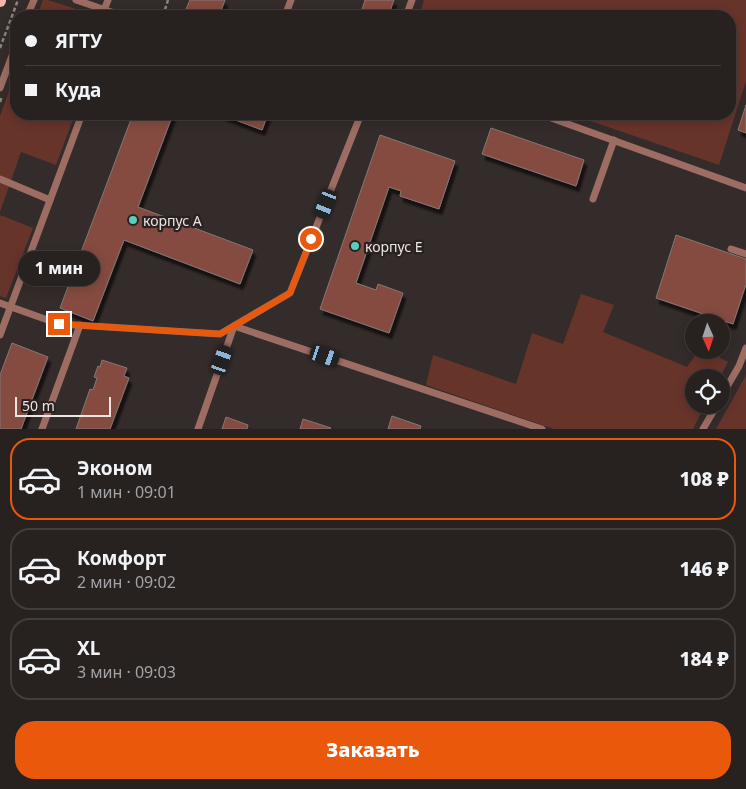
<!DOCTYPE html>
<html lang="ru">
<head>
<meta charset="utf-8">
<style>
  :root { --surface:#272120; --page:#332e2d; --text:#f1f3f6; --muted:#a4a3a5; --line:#433e3e; --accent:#ea580c }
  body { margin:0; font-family:"Noto Sans",sans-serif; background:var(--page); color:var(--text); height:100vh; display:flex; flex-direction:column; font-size:19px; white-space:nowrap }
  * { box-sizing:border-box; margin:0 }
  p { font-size:16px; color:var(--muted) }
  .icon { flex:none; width:28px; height:28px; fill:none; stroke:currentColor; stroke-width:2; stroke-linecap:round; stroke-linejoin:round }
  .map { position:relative; height:429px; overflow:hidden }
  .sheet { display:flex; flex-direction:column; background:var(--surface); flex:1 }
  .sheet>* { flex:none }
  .banner { position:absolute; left:10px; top:10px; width:726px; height:110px; border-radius:20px; box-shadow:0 2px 12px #0003,0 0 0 1px var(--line); display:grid; align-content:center; height:110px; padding:0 15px; background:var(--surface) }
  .needle { width:32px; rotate:177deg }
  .buttons { position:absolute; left:685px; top:314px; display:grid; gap:10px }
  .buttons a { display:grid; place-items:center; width:45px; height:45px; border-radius:50%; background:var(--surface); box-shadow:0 2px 12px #0003,0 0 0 1px var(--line); font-size:25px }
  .scale { position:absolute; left:15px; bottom:12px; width:96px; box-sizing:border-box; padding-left:5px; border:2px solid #ebe5e4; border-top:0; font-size:14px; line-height:18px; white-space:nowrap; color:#ebe5e4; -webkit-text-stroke:4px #2a2220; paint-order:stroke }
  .end { position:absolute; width:22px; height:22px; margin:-11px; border:6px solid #ea580c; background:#fff; box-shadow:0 0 0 2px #fff }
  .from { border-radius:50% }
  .bubble { position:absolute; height:35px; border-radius:18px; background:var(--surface); box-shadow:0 2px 12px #0003,0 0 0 1px var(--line); font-size:16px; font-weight:800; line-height:35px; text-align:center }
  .car { position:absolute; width:15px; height:30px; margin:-15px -8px; border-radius:6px; box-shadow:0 0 4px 1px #0007; background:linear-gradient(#222 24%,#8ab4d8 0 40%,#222 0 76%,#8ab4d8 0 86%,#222 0) }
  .banner b { display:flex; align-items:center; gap:18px; height:48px; font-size:19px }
  .banner b+b { border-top:1px solid var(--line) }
  .banner i { width:12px; height:12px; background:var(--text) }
  ul { padding:9px 0 0; list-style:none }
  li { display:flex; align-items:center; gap:15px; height:82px; margin:0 10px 8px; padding:0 5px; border:2px solid var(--line); border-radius:20px }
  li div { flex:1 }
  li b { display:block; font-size:19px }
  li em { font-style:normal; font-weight:800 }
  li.selected { border-color:var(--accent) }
  li>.icon { width:45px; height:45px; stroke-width:1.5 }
  .button { display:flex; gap:10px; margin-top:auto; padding:10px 15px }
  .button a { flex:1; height:58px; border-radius:20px; background:var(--accent); color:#fff; font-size:20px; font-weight:800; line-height:58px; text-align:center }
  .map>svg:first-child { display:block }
  .green { fill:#67342a }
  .building { fill:#854b3f; stroke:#837876; filter:url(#shadow) }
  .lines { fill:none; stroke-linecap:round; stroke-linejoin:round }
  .path { stroke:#8c8584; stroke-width:2.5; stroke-dasharray:4 2.5; stroke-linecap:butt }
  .service { stroke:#9d6d63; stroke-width:7 }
  .primary { stroke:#f3b8aa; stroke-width:12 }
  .route { stroke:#ea580c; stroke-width:6 }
  .poi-dot { fill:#5acebe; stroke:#2a2220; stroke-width:2 }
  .labels { text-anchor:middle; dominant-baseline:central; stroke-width:4.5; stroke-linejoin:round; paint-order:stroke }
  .poi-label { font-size:14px; fill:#ebe5e4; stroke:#2a2220; text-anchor:start }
</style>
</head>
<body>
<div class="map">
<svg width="746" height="429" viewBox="0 0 746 429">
  <defs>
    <filter id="shadow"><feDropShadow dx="3" dy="5.5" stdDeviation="1" flood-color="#0009"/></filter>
  </defs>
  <rect width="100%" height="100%" fill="#342c2a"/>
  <g class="green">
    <path d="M43,0h5l50,16h-61z"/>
    <path d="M424,0h322v81l-27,84 -149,-51h160v-98h-311z"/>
    <path d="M16,72v42h59l-19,51 -35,-13 -21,60v-96z"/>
    <path d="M0,215l33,13 -27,70 -6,-2z"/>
    <path d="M581,294l33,11 -11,27 84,35 12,-17h7l22,12 -8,15 -26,1v27h11l-12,24h-139l-128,-44 7,-30 83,29 16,-51 31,11z"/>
    <path d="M746,375v54h-30z"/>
  </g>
  <g class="building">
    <path d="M190,0h35l-6,16h-36z"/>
    <path d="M365,0h29l-6,16h-28z"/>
    <path d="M746,105v28l-8,-3z"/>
    <path d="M133,114h40l-35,93 115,43 -13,34 -116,-44 -31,81 -33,-13z"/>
    <path d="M220,114h48l-6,16z"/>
    <path d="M491,128l93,32 -8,26 -94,-32z"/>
    <path d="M380,135l75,26 -16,48 -39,-13 1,-5 -12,-4 -33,96 20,7 2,-6 25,9 -14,40 -69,-24z"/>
    <path d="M676,235l70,24v25l-13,40 -77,-26z"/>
    <path d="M12,343l36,14 -27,72h-21v-54z"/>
    <path d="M102,360l25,8 -3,8 5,2 -19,51h-34l14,-40 3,1 4,-12 -3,-1 4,-11 2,1z"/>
    <path d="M392,416l29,10 -1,3h-32z"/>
    <path d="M226,417l22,8 -1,4h-25z"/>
    <path d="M303,419l28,9 -1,1h-30z"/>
  </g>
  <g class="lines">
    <g class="path">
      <path d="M163,16l5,-16"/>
      <path d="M0,48l18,-48"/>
      <path d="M0,102l2,-6"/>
    </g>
    <g class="service">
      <path d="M76,0l47,16"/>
      <path d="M104,10l4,-10"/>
      <path d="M27,16l7,-16"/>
      <path d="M285,16l6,-16"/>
      <path d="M406,16l6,-16"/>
      <path d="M0,88l16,-43"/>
      <path d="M540,114l206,74"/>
      <path d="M0,179l50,21"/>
      <path d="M593,199l21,-59"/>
      <path d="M731,249l15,5"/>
      <path d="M0,303l59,21 161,10 70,-41 71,-179"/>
      <path d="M0,335l82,-221"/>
      <path d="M721,397l18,-31 7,-18"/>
      <path d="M42,429l38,-104"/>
      <path d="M198,429l36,-103 308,103"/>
      <path d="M703,429l14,-24"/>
    </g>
    <path class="primary" d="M0,1v-1"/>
  </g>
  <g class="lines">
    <path class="route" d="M59,324l161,10 70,-41 21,-54"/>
  </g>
  <g class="poi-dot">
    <circle cx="133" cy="220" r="5"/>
    <circle cx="355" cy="246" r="5"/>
  </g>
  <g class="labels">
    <g class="poi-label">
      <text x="143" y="220">корпус А</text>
      <text x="365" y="246">корпус Е</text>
    </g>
  </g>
</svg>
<div class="buttons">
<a><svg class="needle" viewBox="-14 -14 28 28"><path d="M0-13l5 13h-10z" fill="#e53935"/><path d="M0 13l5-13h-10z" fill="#a4a3a5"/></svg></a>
<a><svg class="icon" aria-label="locate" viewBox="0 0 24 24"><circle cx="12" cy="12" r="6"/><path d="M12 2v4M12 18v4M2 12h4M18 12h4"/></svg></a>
</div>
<div class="scale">50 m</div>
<i class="end from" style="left:311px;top:239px"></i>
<i class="end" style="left:59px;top:324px"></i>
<div class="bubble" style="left:18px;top:251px;width:82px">1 мин</div>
<i class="car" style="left:326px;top:204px;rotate:202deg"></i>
<i class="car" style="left:325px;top:356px;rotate:109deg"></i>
<i class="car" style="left:222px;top:360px;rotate:19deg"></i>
<div class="banner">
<b><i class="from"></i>ЯГТУ</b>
<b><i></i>Куда</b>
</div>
</div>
<section class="sheet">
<ul>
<li class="selected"><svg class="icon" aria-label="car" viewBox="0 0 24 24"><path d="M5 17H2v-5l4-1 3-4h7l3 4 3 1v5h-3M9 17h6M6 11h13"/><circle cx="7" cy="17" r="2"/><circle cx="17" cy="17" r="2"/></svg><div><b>Эконом</b><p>1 мин · 09:01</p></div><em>108 ₽</em></li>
<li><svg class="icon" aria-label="car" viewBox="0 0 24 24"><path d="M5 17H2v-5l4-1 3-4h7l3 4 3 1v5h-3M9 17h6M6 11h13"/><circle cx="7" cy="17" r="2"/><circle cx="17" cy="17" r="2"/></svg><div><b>Комфорт</b><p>2 мин · 09:02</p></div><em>146 ₽</em></li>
<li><svg class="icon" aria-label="car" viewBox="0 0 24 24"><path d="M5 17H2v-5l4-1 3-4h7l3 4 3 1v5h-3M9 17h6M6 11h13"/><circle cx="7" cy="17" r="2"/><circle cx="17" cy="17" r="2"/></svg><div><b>XL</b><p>3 мин · 09:03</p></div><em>184 ₽</em></li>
</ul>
<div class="button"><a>Заказать</a></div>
</section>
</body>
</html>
